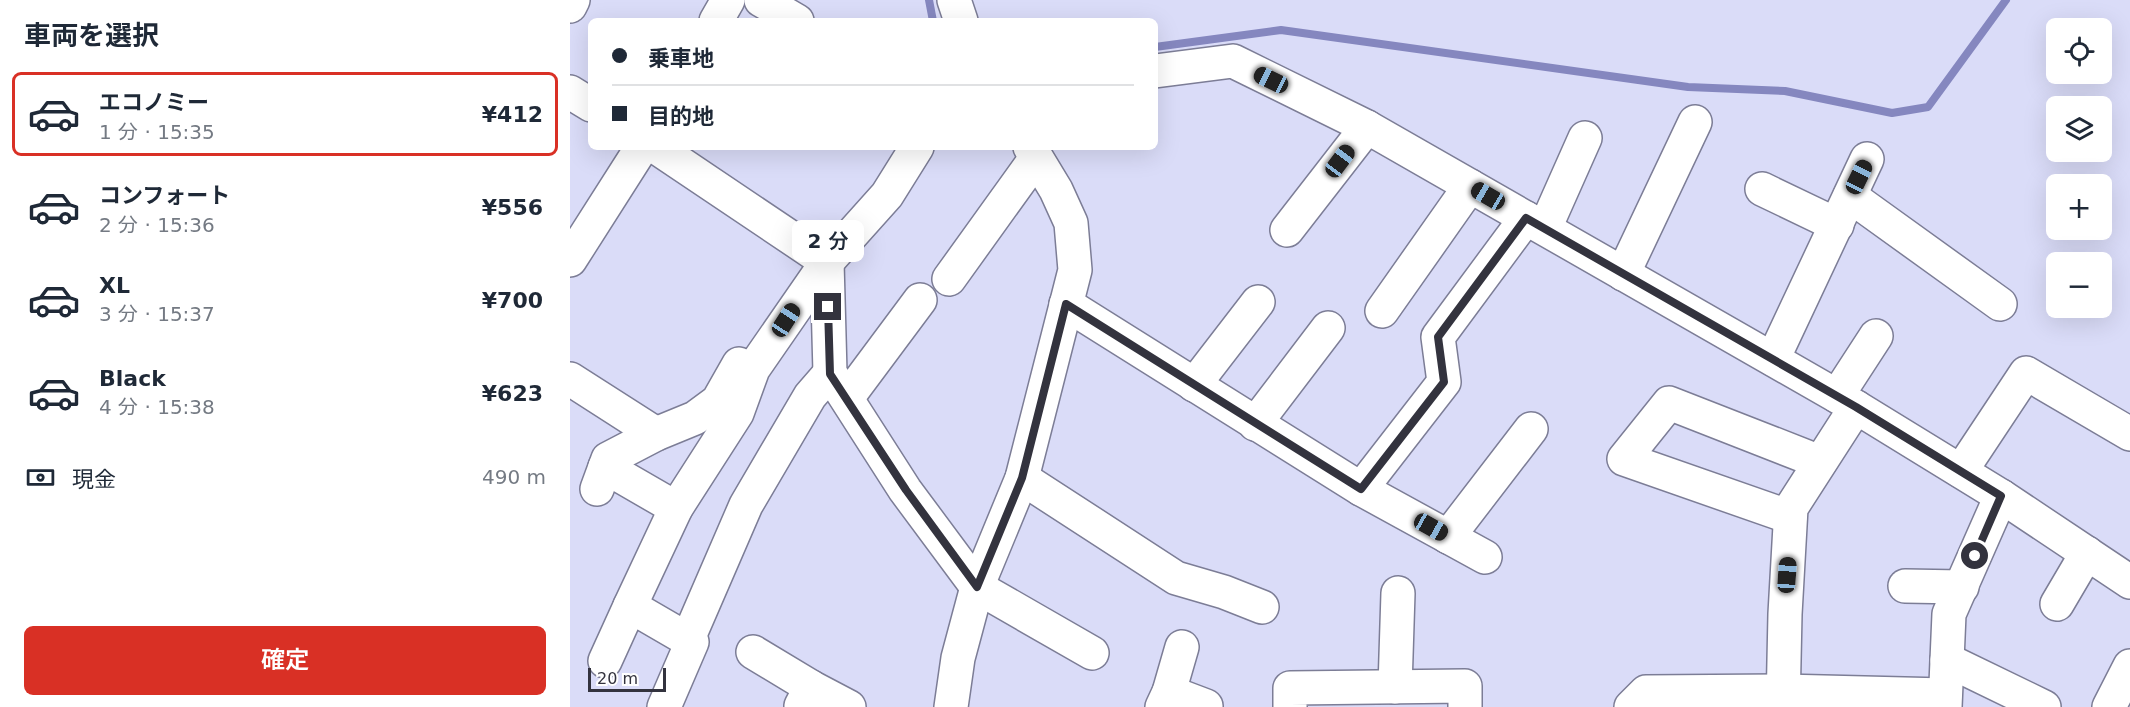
<!DOCTYPE html>
<html lang="ja">
<head>
<meta charset="utf-8">
<style>
  :root { --surface:#fff; --page:#f6f6f7; --text:#1f2937; --muted:#747a83; --line:#e0e1e3; --accent:#d93025 }
  body { margin:0; font-family:"DejaVu Sans","Noto Sans JP",sans-serif; background:var(--page); color:var(--text); height:100vh; display:flex; flex-direction:column; font-size:22px; white-space:nowrap }
  * { box-sizing:border-box; margin:0 }
  p { font-size:20px; color:var(--muted) }
  .icon { flex:none; width:33px; height:33px; fill:none; stroke:currentColor; stroke-width:2; stroke-linecap:round; stroke-linejoin:round }
  .map { position:relative; flex:1; overflow:hidden }
  .panel { display:flex; flex-direction:column; background:var(--surface); width:570px }
  .panel>* { flex:none }
  .guide { position:absolute; left:18px; top:18px; width:570px; height:132px; border-radius:9px; box-shadow:0 6px 24px #0002; display:grid; align-content:center; height:132px; padding:0 24px; background:var(--surface) }
  .fabs { position:absolute; left:1476px; top:18px; display:grid; gap:12px }
  .fabs a { display:grid; place-items:center; width:66px; height:66px; border-radius:9px; background:var(--surface); box-shadow:0 6px 24px #0002; font-size:30px }
  .scale { position:absolute; left:18px; bottom:15px; width:78px; box-sizing:border-box; padding-left:6px; border:3px solid #33333e; border-top:0; font-size:16px; line-height:21px; white-space:nowrap; color:#33333e; -webkit-text-stroke:4px #fff; paint-order:stroke }
  .end { position:absolute; width:27px; height:27px; margin:-14px; border:8px solid #33333e; background:#fff; box-shadow:0 0 0 3px #fff }
  .from { border-radius:50% }
  .bubble { position:absolute; height:42px; border-radius:9px; background:var(--surface); box-shadow:0 6px 24px #0002; font-size:20px; font-weight:600; line-height:42px; text-align:center }
  .car { position:absolute; width:18px; height:36px; margin:-18px -9px; border-radius:8px; box-shadow:0 0 4px 2px #0007; background:linear-gradient(#222 24%,#8ab4d8 0 40%,#222 0 76%,#8ab4d8 0 86%,#222 0) }
  .guide b { display:flex; align-items:center; gap:21px; height:57px; font-size:22px }
  .guide b+b { border-top:2px solid var(--line) }
  .guide i { width:15px; height:15px; background:var(--text) }
  ul { padding:0; list-style:none }
  li { display:flex; align-items:center; gap:18px; height:84px; margin:0 12px 9px; padding:0 12px; border:3px solid transparent; border-radius:9px }
  li div { flex:1 }
  li b { display:block; font-size:22px }
  li em { font-style:normal; font-weight:600 }
  li.on { border-color:var(--accent) }
  li>.icon { width:54px; height:54px; stroke-width:1.5 }
  h2 { padding:0 24px; font-size:27px; line-height:72px }
  .pay { display:flex; align-items:center; gap:15px; height:66px; padding:0 24px; font-size:22px }
  .pay p { margin-inline-start:auto }
  .cta { display:flex; gap:12px; margin-top:auto; padding:12px 24px }
  .cta a { flex:1; height:69px; border-radius:9px; background:var(--accent); color:#fff; font-size:24px; font-weight:600; line-height:69px; text-align:center }
  main { display:flex; flex:1; min-height:0 }
  .map>svg:first-child { display:block }
  .lines { fill:none; stroke-linecap:round; stroke-linejoin:round }
  .stream { stroke:#8587bf; stroke-width:8 }
  .minor-casing { stroke:#7c7d96; stroke-width:36 }
  .minor { stroke:#fff; stroke-width:33 }
  .route { stroke:#33333e; stroke-width:8 }
</style>
</head>
<body>
<main>
<section class="panel">
<h2>車両を選択</h2>
<ul>
<li class="on"><svg class="icon" aria-label="car" viewBox="0 0 24 24"><path d="M5 17H2v-5l4-1 3-4h7l3 4 3 1v5h-3M9 17h6M6 11h13"/><circle cx="7" cy="17" r="2"/><circle cx="17" cy="17" r="2"/></svg><div><b>エコノミー</b><p>1 分 · 15:35</p></div><em>¥412</em></li>
<li><svg class="icon" aria-label="car" viewBox="0 0 24 24"><path d="M5 17H2v-5l4-1 3-4h7l3 4 3 1v5h-3M9 17h6M6 11h13"/><circle cx="7" cy="17" r="2"/><circle cx="17" cy="17" r="2"/></svg><div><b>コンフォート</b><p>2 分 · 15:36</p></div><em>¥556</em></li>
<li><svg class="icon" aria-label="car" viewBox="0 0 24 24"><path d="M5 17H2v-5l4-1 3-4h7l3 4 3 1v5h-3M9 17h6M6 11h13"/><circle cx="7" cy="17" r="2"/><circle cx="17" cy="17" r="2"/></svg><div><b>XL</b><p>3 分 · 15:37</p></div><em>¥700</em></li>
<li><svg class="icon" aria-label="car" viewBox="0 0 24 24"><path d="M5 17H2v-5l4-1 3-4h7l3 4 3 1v5h-3M9 17h6M6 11h13"/><circle cx="7" cy="17" r="2"/><circle cx="17" cy="17" r="2"/></svg><div><b>Black</b><p>4 分 · 15:38</p></div><em>¥623</em></li>
</ul>
<div class="pay"><svg class="icon" aria-label="cash" viewBox="0 0 24 24"><path d="M3 7h18v10H3z"/><circle cx="12" cy="12" r="2"/></svg>現金<p>490 m</p></div>
<div class="cta"><a>確定</a></div>
</section>
<div class="map">
<svg width="1560" height="707" viewBox="0 0 1560 707">
  <rect width="100%" height="100%" fill="#dadcf8"/>
  <g class="lines">
    <g class="stream">
      <path d="M359,0l4,21"/>
      <path d="M585,47l126,-17 407,57 97,4 107,22 36,-6 78,-107"/>
    </g>
    <defs>
      <g id="minor">
        <path d="M191,0l36,21"/>
        <path d="M384,0l7,21"/>
        <path d="M0,6l3,-6"/>
        <path d="M146,21l12,-21"/>
        <path d="M585,71l78,-10 134,66 489,280 145,89 129,86"/>
        <path d="M0,92l21,13"/>
        <path d="M86,147l171,115 3,111 75,117 72,97 115,66"/>
        <path d="M1192,189l75,36"/>
        <path d="M1280,196l150,108"/>
        <path d="M975,228l40,-90"/>
        <path d="M717,230l80,-103"/>
        <path d="M0,260l72,-113"/>
        <path d="M1053,274l72,-152"/>
        <path d="M379,279l87,-121"/>
        <path d="M496,304l295,185 124,68"/>
        <path d="M812,311l88,-125"/>
        <path d="M1203,359l94,-200"/>
        <path d="M0,379l86,55"/>
        <path d="M624,385l64,-83"/>
        <path d="M1267,396l39,-60"/>
        <path d="M277,398l73,-98"/>
        <path d="M685,424l73,-96"/>
        <path d="M35,467l71,41"/>
        <path d="M1391,471l65,-98 104,61"/>
        <path d="M452,478l154,100 48,14 38,15"/>
        <path d="M27,489l11,-30 48,-25 39,-16 23,-17 21,-37"/>
        <path d="M791,489l83,-107 -6,-45 88,-119"/>
        <path d="M1220,517l-166,-58 45,-56 151,59"/>
        <path d="M878,537l83,-108"/>
        <path d="M1335,586l57,1"/>
        <path d="M1487,604l30,-51"/>
        <path d="M60,606l46,-98 61,-95 16,-44 74,-107 60,-67 30,-48"/>
        <path d="M118,639l58,-134 64,-109 20,-23"/>
        <path d="M183,652l58,35"/>
        <path d="M1377,660l97,47"/>
        <path d="M35,661l25,-55 62,36 -28,65"/>
        <path d="M825,687l3,-94"/>
        <path d="M599,692l37,14"/>
        <path d="M231,706l10,-19 38,20"/>
        <path d="M381,707l7,-49 19,-71 45,-109 53,-208 -4,-47 -15,-33 -26,-43"/>
        <path d="M592,707l7,-15 13,-45"/>
        <path d="M720,707v-19l175,-2v21"/>
        <path d="M1061,707l15,-15 137,-1 162,4"/>
        <path d="M1213,707l2,-93 6,-106 65,-101"/>
        <path d="M1375,707l4,-93 52,-118"/>
        <path d="M1539,707l21,-41"/>
      </g>
    </defs>
    <use href="#minor" class="minor-casing"/>
    <use href="#minor" class="minor"/>
  </g>
  <g class="lines">
    <path class="route" d="M258,307l2,67 76,116 71,97 45,-109 44,-174 295,185 83,-107 -6,-45 88,-119 330,189 145,89 -26,60"/>
  </g>
</svg>
<div class="fabs">
<a><svg class="icon" aria-label="locate" viewBox="0 0 24 24"><circle cx="12" cy="12" r="6"/><path d="M12 2v4M12 18v4M2 12h4M18 12h4"/></svg></a>
<a><svg class="icon" aria-label="layers" viewBox="0 0 24 24"><path d="M12 4l9 5-9 5-9-5zM3 14l9 5 9-5"/></svg></a>
<a>+</a>
<a>−</a>
</div>
<div class="scale">20 m</div>
<i class="end from" style="left:1405px;top:556px"></i>
<i class="end" style="left:258px;top:307px"></i>
<div class="bubble" style="left:222px;top:220px;width:72px">2 分</div>
<i class="car" style="left:701px;top:80px;rotate:296deg"></i>
<i class="car" style="left:770px;top:161px;rotate:37deg"></i>
<i class="car" style="left:1289px;top:177px;rotate:26deg"></i>
<i class="car" style="left:918px;top:196px;rotate:300deg"></i>
<i class="car" style="left:216px;top:320px;rotate:33deg"></i>
<i class="car" style="left:861px;top:527px;rotate:119deg"></i>
<i class="car" style="left:1217px;top:575px;rotate:4deg"></i>
<div class="guide">
<b><i class="from"></i>乗車地</b>
<b><i></i>目的地</b>
</div>
</div>
</main>
</body>
</html>
